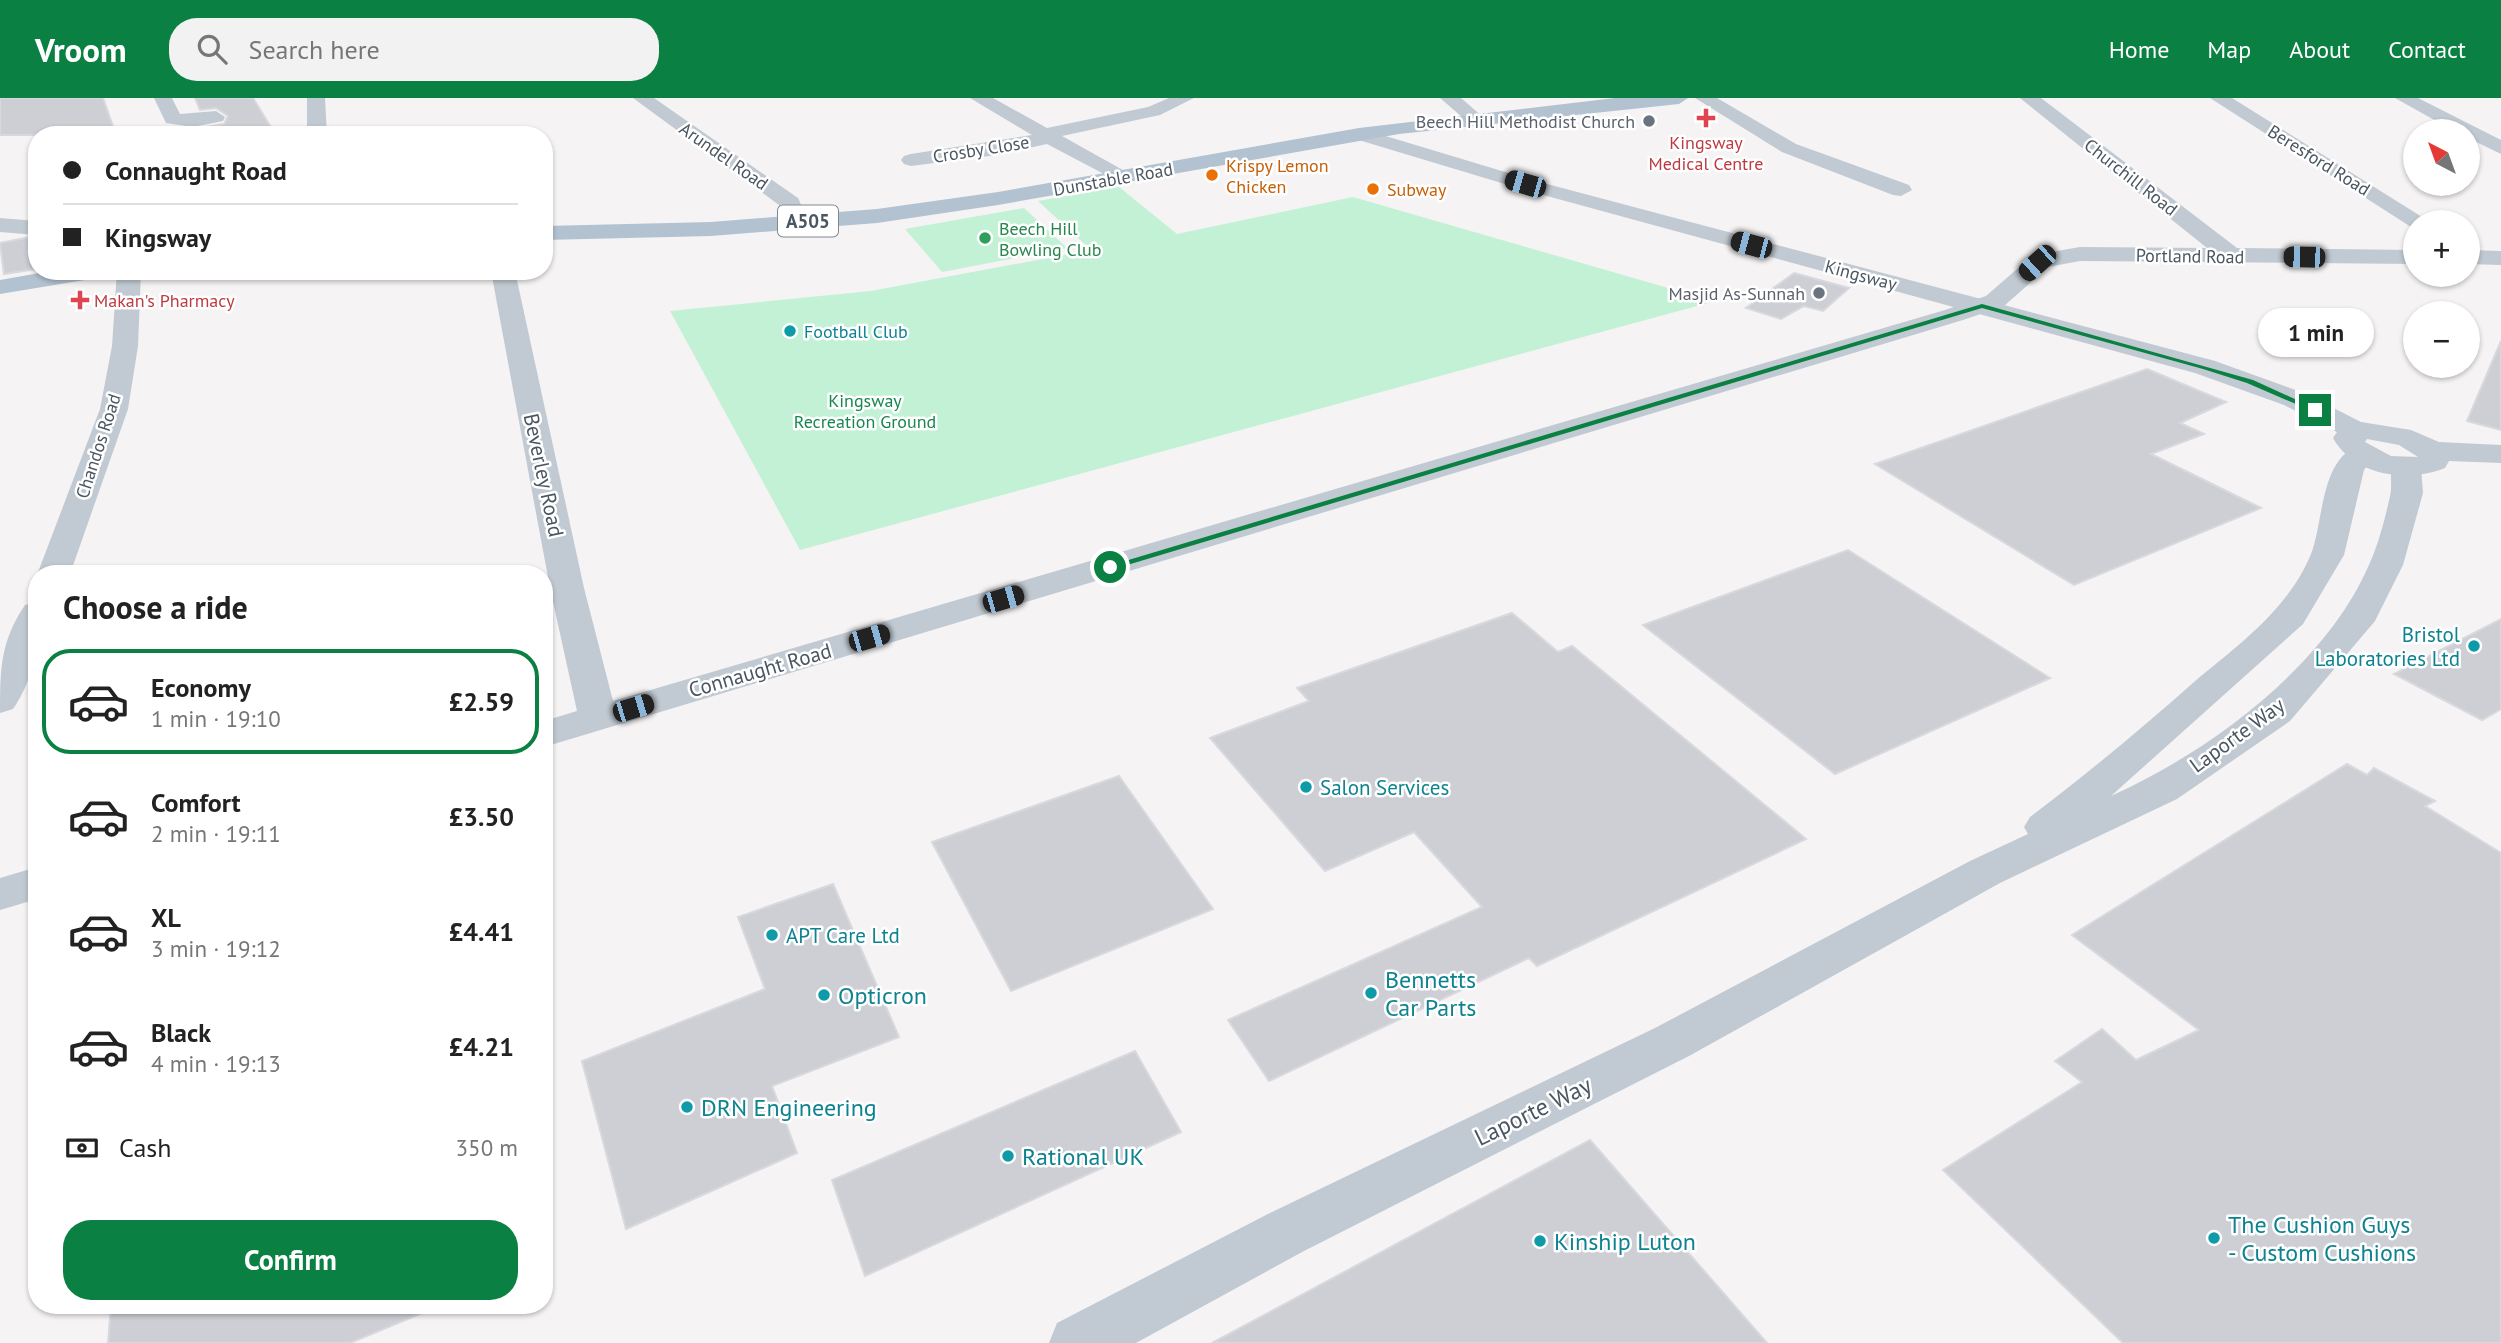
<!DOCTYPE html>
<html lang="en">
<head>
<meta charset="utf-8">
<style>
  :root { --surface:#fff; --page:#f2f2f2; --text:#222; --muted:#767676; --line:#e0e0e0; --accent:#0b8043 }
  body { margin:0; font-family:"PT Sans",sans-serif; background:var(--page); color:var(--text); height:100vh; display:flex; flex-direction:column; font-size:26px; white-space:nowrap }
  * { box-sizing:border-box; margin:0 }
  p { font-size:23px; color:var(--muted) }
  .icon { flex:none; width:38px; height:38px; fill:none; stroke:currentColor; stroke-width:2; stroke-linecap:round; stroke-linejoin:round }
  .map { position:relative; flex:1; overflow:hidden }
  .drawer { position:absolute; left:28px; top:467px; width:525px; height:749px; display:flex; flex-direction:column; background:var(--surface); border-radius:28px; box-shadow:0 2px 5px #0004 }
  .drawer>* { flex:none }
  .guide { position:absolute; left:28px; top:28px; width:525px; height:154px; border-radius:28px; box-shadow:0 2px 5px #0004; display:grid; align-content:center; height:154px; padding:0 35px; background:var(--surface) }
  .needle { width:46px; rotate:319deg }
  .controls { position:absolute; left:2403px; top:21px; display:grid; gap:14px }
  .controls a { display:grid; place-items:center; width:77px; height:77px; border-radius:50%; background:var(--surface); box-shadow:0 2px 5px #0004; font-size:35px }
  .end { position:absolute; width:32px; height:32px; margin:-16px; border:9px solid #0b8043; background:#fff; box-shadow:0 0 0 4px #fff }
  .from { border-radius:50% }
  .bubble { position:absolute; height:49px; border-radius:24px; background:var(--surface); box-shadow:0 2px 5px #0004; font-size:23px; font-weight:600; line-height:49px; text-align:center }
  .car { position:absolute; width:21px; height:42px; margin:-21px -10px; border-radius:9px; box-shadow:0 0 5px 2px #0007; background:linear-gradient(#222 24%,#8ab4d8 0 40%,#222 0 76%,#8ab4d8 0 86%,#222 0) }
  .guide b { display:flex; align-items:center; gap:24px; height:66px; font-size:26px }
  .guide b+b { border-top:2px solid var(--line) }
  .guide i { width:18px; height:18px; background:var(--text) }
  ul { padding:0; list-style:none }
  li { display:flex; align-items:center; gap:21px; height:105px; margin:0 14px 10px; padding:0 21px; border:4px solid transparent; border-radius:28px }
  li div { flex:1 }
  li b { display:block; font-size:26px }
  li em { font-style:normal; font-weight:600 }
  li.on { border-color:var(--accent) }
  li>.icon { width:63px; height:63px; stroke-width:1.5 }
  h2 { padding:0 35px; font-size:32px; line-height:84px }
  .pay { display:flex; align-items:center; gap:18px; height:77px; padding:0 35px; font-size:26px }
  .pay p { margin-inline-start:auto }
  .primary-button { display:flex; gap:14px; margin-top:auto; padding:14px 35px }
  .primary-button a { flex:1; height:80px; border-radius:28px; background:var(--accent); color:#fff; font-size:28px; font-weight:600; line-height:80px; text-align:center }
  header { display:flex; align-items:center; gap:42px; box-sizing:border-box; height:98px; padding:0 35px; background:var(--accent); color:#fff }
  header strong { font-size:33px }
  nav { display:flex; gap:38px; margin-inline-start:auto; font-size:24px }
  .search { width:490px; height:63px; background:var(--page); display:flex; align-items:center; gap:18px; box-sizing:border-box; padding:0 24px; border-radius:28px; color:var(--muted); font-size:26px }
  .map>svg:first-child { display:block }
  .green { fill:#c3f1d5 }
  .building { fill:#cdcfd5; stroke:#d7d9de; stroke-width:2 }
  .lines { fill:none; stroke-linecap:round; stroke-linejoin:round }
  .minor { fill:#c1cad2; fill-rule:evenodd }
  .tertiary { fill:#c1cad2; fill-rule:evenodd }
  .primary { fill:#b3c2d1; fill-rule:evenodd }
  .route { fill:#0b8043 }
  .health-dot { fill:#e0444e; stroke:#fff; stroke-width:2.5 }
  .worship-dot { fill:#6b7280; stroke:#fff; stroke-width:2.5 }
  .food-dot { fill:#e8710a; stroke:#fff; stroke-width:2.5 }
  .leisure-dot { fill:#2e9e5b; stroke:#fff; stroke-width:2.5 }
  .culture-dot { fill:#0f9aa8; stroke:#fff; stroke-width:2.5 }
  .labels { text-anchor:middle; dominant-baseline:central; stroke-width:5; stroke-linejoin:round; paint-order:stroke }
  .far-worship-label { font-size:18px; fill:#5b616d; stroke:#fff; text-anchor:end }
  .far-health-label { font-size:18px; fill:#be3a42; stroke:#fff }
  .far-street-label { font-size:18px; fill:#4a5661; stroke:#fff }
  .far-food-label { font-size:18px; fill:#c56008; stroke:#fff; text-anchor:start }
  .far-leisure-label { font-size:18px; fill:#27864d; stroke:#fff; text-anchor:start }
  .far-culture-label { font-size:18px; fill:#0d838f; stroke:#fff; text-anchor:start }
  .far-park-label { font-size:18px; fill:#17864f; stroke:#fff }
  .shield { fill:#fff; stroke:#808990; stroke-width:2 }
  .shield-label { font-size:19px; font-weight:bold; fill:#4a5661 }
  .street-label { font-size:21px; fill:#4a5661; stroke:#fff }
  .culture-label { font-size:21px; fill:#0d838f; stroke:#fff; text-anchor:start }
  .near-culture-label { font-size:24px; fill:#0d838f; stroke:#fff; text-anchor:start }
  .near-street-label { font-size:24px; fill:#4a5661; stroke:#fff }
</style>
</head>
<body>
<header>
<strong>Vroom</strong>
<div class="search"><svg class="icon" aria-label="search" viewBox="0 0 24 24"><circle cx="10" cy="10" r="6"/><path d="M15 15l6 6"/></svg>Search here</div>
<nav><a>Home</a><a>Map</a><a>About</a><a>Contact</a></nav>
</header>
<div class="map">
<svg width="2501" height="1245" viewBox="0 0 2501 1245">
  <rect width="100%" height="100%" fill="#f5f3f3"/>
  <g class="green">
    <path d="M1119,89l58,47 176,-37 322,93 33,13 -908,247 -130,-239 201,-20 220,-41 -53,-49z"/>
    <path d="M1024,110l43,40 -125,24 -37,-43z"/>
  </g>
  <g class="building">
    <path d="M0,0h103l13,37h-116z"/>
    <path d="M195,0h58l19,31 -63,6 -3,-8 18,-3 4,-8 -12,-8 -16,2z"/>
    <path d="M30,139l7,1v31l-33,5 -4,-31z"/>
    <path d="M1794,175l55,15 -26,23 -19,-5 -23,13 -35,-11z"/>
    <path d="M2501,243v89l-34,-9z"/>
    <path d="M2147,271l79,33 -46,21 24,11 -53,20 110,54 -187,77 -199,-121z"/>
    <path d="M1848,452l202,128 -215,96 -192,-149z"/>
    <path d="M1512,515l46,39 14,-6 234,193 -269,127 -8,-8 -260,123 -41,-61 254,-113 -68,-75 -89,39 -115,-133 99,-37 -12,-13z"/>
    <path d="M2501,521v90l-19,11 -88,-46z"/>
    <path d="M2347,666l20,11 7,-7 61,33 -10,5 76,47v490h-378l-180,-173 139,-88 -27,-21 47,-32 34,31 63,-30 -127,-95z"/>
    <path d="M1119,678l94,133 -202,82 -79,-149z"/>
    <path d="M833,786l66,153 -127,49 25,67 -171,76 -44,-168 183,-72 -27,-72z"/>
    <path d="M1135,953l46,81 -316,144 -33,-96z"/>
    <path d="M1590,1042l177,203h-555z"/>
    <path d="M111,1208h328l-89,37h-242z"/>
  </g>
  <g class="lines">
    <g class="minor">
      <path d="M154,0h18l8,16 36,-3 9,6 -2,4 -30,6 -27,-4z"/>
      <path d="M307,0h18l2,37h-20z"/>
      <path d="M633,0h21l144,100c5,8 5,21 0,29h-16l-3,-5v-17z"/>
      <path d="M970,0h23l54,30 101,-21 21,-9h25l-34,17 -98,21 68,38 3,4 -3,4 -7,2 -76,-40 -50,11 -86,11 -7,-2 -3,-4 3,-4 7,-2 121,-19z"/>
      <path d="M1440,0h21l23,20 -2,4h-14z"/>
      <path d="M1695,0h22l79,46 113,41 3,5 -11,6 -8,-1 -111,-43z"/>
      <path d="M2020,0h21l196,150 178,2v14l-335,-3 -32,6 -44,39 -41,14 -1419,427v-26l33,-10 -27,-123 -59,-317h24l69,317 29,113 1332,-391 41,-14 46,-40 8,-2 40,-7 127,1z"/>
      <path d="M2210,0h22l198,124h-15v6l-4,-1z"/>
      <path d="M2395,0h23l83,42v14l-33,-16v-7h-14z"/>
      <path d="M0,120l37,3v14l-37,-3z"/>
      <path d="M2468,152l33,1v14l-33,-1z"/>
      <path d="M117,173h24l-3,75 -10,63 -58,165 -33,1 63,-166 12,-63z"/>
      <path d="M2362,347l11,3 4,6 -13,16 -20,85 -41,69 -192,172c98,-44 213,-129 257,-229 10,-21 17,-48 22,-71 3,-12 -2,-24 5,-35l11,-3 11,3 4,6 2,26 -20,72 -28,56 -85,100 -113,78 -177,84 -311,173 -385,195 -168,92h-87l8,-20 209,-108 389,-187 315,-167 58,-27 -4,-7 6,-10c57,-43 111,-88 164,-135 44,-37 94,-72 117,-128 13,-33 9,-99 51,-109z"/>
      <path d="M37,504c0,40 0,72 -24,107l-13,4c0,-43 0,-71 25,-108z"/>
      <path d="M37,769v32l-37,11v-32z"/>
    </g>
    <path class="tertiary" d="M1359,30l173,52 683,181 89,32 57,29 50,8 28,12 62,3v18l-52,-2 -4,7c-38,15 -91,8 -112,-30l4,-6 -53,-27 -89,-32 -677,-185 -166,-50 -3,-4zM2367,341l32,6 19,12 -27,-1 -26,-14z"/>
    <g class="primary">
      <path d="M1615,0h73l-9,6 -280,30 -401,71 -121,18 -166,13 -167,4v-14l167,-4 166,-13 121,-17 361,-64z"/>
      <path d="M51,173h58l-4,5 -8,2 -97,16v-14z"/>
    </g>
  </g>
  <path class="route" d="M1982,206l271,76 66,30 -7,1 -65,-28 -44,-14 -221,-61 -868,261 -9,-2z"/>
  <g class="health-dot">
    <path d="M1702.5 9.5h7v7h7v7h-7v7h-7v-7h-7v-7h7z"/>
    <path d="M76.5 191.5h7v7h7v7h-7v7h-7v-7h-7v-7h7z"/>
  </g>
  <g class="worship-dot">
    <circle cx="1649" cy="23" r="7"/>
    <circle cx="1819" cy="195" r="7"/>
  </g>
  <g class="food-dot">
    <circle cx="1212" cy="77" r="7"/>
    <circle cx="1373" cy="91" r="7"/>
  </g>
  <circle class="leisure-dot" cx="985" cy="140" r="7"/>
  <g class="culture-dot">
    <circle cx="790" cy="233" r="7"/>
    <circle cx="2474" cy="548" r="7"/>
    <circle cx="1306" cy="689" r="7"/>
    <circle cx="772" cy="837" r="7"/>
    <circle cx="1371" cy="895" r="7"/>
    <circle cx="824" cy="897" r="7"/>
    <circle cx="687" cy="1009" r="7"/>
    <circle cx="1008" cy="1058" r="7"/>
    <circle cx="2214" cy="1140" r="7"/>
    <circle cx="1540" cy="1143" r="7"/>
  </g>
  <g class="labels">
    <g class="far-worship-label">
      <text x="1635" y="23">Beech Hill Methodist Church</text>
      <text x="1805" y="195">Masjid As-Sunnah</text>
    </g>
    <g class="far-health-label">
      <text x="1706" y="44">Kingsway<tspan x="1706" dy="21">Medical Centre</tspan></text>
      <text x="94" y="202" text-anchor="start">Makan's Pharmacy</text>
    </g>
    <g class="far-street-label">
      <text transform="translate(981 51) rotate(-9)">Crosby Close</text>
      <text transform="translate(724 58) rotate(35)">Arundel Road</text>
      <text transform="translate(2319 62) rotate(32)">Beresford Road</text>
      <text transform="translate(2131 79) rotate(38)">Churchill Road</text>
      <text transform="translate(1113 81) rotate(-10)">Dunstable Road</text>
      <text transform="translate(2190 158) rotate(1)">Portland Road</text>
      <text transform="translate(1861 177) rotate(15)">Kingsway</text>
      <text transform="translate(98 348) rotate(-72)">Chandos Road</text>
    </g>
    <g class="far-food-label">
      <text x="1226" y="67">Krispy Lemon<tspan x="1226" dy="21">Chicken</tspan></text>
      <text x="1387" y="91">Subway</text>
    </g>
    <g class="far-leisure-label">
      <text x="999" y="130">Beech Hill<tspan x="999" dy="21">Bowling Club</tspan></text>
    </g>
    <g class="far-culture-label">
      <text x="804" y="233">Football Club</text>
    </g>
    <g class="far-park-label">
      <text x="865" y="302">Kingsway<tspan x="865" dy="21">Recreation Ground</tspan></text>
    </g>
    <rect class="shield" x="778" y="107.5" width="60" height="31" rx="5"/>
    <g class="shield-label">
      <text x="808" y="123">A505</text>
    </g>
    <g class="street-label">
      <text transform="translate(544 377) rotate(78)">Beverley Road</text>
      <text transform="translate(760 572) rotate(-16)">Connaught Road</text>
      <text transform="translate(2237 637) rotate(-36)">Laporte Way</text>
    </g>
    <g class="culture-label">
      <text x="2460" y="536" text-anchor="end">Bristol<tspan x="2460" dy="24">Laboratories Ltd</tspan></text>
      <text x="1320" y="689">Salon Services</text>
      <text x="786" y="837">APT Care Ltd</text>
    </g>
    <g class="near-culture-label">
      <text x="1385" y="881">Bennetts<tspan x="1385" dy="28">Car Parts</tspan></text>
      <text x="838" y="897">Opticron</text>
      <text x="701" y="1009">DRN Engineering</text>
      <text x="1022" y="1058">Rational UK</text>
      <text x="2228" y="1126">The Cushion Guys<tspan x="2228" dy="28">- Custom Cushions</tspan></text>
      <text x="1554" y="1143">Kinship Luton</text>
    </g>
    <g class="near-street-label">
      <text transform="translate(1533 1013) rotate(-26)">Laporte Way</text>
    </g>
  </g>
</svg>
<div class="controls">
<a><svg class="needle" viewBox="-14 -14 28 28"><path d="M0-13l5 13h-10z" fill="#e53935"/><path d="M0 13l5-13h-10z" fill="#767676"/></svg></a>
<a>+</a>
<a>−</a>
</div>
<i class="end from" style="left:1110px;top:469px"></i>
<i class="end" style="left:2315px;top:312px"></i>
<div class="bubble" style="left:2258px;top:210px;width:116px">1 min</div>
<i class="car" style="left:1525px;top:86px;rotate:286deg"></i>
<i class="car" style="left:1751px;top:147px;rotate:285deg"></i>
<i class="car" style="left:2304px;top:159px;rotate:271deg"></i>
<i class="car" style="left:2037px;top:165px;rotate:228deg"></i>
<i class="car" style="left:1003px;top:501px;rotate:74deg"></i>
<i class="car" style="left:869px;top:540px;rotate:74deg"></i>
<i class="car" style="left:633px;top:610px;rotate:73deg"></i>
<div class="guide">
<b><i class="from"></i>Connaught Road</b>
<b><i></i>Kingsway</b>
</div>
<section class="drawer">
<h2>Choose a ride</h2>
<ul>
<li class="on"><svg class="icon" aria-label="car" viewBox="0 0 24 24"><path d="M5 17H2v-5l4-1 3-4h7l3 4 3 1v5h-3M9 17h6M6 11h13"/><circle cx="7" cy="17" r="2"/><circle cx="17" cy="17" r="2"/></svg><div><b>Economy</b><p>1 min · 19:10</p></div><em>£2.59</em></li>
<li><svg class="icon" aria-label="car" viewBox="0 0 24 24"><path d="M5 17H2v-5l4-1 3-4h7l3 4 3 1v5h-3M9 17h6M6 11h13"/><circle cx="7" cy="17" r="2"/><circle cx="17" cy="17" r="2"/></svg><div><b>Comfort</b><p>2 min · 19:11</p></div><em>£3.50</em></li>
<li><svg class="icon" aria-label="car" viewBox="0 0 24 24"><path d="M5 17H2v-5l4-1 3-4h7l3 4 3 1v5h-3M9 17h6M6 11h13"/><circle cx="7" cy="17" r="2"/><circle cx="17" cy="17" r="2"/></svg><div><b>XL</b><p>3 min · 19:12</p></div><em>£4.41</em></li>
<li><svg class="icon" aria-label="car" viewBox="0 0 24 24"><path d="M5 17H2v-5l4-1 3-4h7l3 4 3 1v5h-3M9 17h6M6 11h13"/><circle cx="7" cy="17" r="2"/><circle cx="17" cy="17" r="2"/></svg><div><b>Black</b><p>4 min · 19:13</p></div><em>£4.21</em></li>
</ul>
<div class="pay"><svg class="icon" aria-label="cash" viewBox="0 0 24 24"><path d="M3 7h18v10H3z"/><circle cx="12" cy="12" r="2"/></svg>Cash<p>350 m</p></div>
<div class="primary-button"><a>Confirm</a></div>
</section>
</div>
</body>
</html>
